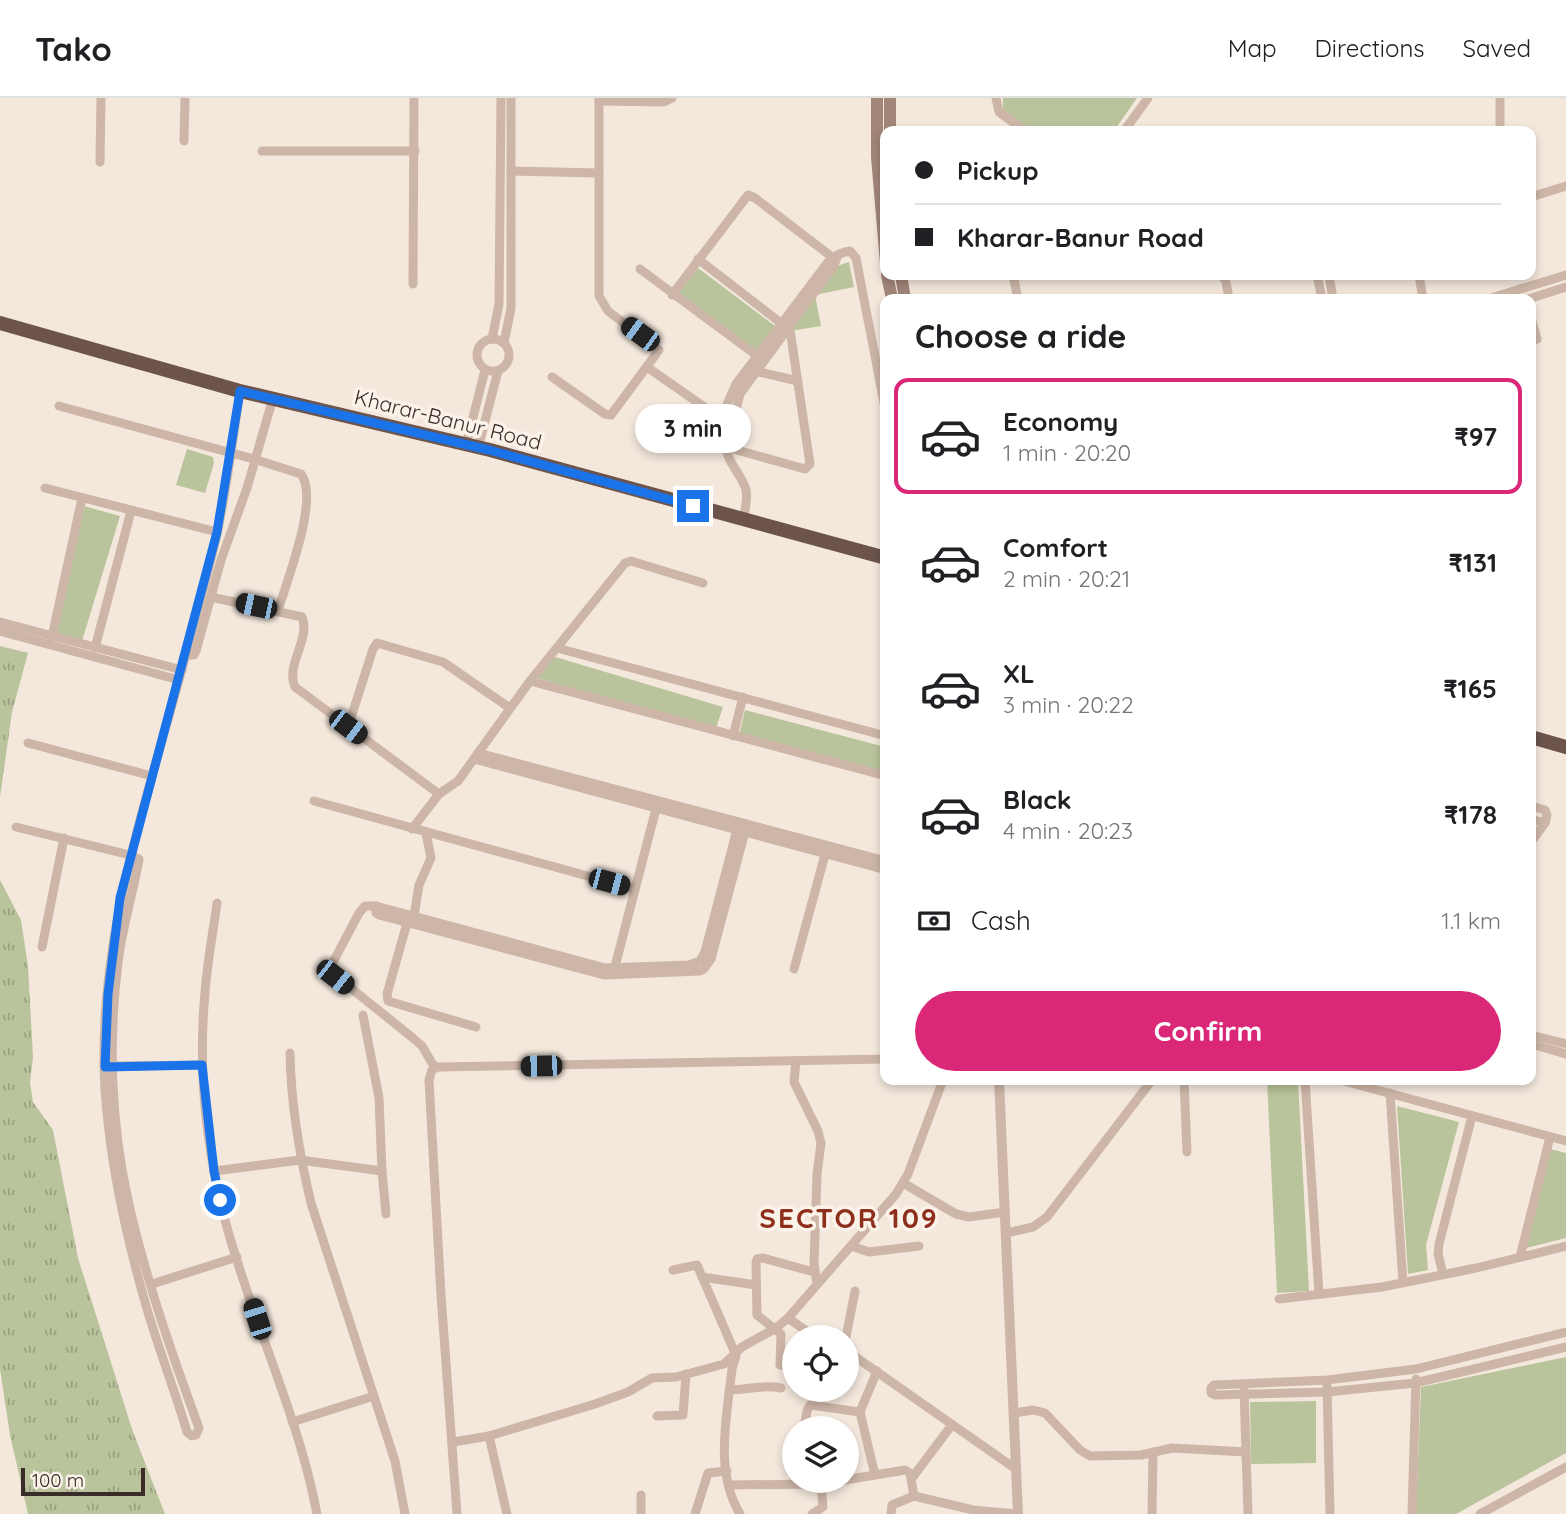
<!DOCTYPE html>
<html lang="en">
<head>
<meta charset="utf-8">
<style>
  :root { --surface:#fff; --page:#f6f6f6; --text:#202124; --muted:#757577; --line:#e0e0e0; --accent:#db2777 }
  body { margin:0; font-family:Quicksand,sans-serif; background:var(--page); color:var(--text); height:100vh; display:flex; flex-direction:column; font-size:26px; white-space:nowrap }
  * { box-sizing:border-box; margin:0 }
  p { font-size:23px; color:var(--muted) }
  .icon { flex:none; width:38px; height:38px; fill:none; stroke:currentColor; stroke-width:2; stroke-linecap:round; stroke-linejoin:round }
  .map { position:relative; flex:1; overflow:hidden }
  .side { position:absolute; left:880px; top:196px; width:656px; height:791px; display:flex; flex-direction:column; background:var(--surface); border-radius:14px; box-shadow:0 4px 10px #0003 }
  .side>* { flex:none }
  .top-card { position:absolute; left:880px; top:28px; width:656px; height:154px; border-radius:14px; box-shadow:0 4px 10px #0003; display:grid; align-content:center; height:154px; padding:0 35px; background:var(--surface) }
  .tools { position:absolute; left:782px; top:1227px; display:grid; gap:14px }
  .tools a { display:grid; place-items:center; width:77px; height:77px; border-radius:50%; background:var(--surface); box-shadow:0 4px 10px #0003; font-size:35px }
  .scale { position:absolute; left:21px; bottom:18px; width:124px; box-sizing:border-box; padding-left:7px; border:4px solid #3a2d29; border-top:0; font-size:19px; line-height:24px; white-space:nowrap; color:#3a2d29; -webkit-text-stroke:5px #fbf2ea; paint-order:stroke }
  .end { position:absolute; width:32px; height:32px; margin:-16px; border:9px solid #1a73e8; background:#fff; box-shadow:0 0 0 4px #fff }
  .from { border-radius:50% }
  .bubble { position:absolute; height:49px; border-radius:24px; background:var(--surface); box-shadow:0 4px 10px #0003; font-size:23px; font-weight:800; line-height:49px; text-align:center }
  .car { position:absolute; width:21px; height:42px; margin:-21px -10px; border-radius:9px; box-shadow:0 0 5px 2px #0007; background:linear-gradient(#222 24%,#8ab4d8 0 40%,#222 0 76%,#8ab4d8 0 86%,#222 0) }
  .top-card b { display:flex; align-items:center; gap:24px; height:66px; font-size:26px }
  .top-card b+b { border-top:2px solid var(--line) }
  .top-card i { width:18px; height:18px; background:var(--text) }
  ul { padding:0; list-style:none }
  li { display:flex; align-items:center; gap:21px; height:116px; margin:0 14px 10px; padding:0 21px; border:4px solid transparent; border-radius:14px }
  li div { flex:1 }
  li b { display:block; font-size:26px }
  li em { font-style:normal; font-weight:800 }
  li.on { border-color:var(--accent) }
  li>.icon { width:63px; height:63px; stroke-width:1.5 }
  h2 { padding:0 35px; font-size:32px; line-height:84px }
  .pay { display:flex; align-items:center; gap:18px; height:77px; padding:0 35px; font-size:26px }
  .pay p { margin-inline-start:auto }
  .cta { display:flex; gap:14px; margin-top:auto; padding:14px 35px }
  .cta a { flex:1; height:80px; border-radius:42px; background:var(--accent); color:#fff; font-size:28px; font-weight:800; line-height:80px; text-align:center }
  header { display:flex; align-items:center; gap:42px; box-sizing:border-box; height:98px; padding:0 35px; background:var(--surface); border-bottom:2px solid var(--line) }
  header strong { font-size:33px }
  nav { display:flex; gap:38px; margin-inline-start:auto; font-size:24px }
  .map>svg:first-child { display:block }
  .grass { fill:url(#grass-tufts) }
  .green { fill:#bac49c }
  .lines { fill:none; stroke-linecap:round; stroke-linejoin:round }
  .minor { stroke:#cdb6a8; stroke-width:9 }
  .tertiary { stroke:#cdb6a8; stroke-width:10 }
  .secondary { stroke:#a18579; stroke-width:12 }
  .trunk { stroke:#6c544c; stroke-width:14 }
  .route { stroke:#1a73e8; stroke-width:9 }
  .labels { text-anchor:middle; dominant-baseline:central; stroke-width:7; stroke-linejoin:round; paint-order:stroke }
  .street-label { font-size:21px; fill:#3a2d29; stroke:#fbf2ea }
  .district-label { font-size:28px; font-weight:bold; letter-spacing:2px; fill:#8e2f1c; stroke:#fbf2ea }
</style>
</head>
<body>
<header>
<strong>Tako</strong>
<nav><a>Map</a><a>Directions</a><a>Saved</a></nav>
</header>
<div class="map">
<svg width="1566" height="1416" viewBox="0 0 1566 1416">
  <defs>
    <pattern id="grass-tufts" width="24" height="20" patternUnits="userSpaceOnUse" patternTransform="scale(1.75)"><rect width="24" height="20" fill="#bac49c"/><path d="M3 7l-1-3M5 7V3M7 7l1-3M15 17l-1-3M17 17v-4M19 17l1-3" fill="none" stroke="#98a07f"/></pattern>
  </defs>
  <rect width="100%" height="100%" fill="#f4e8dd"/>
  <g class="grass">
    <path d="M0,548l28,7 -16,59 -12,85z"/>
    <path d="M0,782l21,40 7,46 5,91 -3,26 3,19 20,28 25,128 55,174 32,82h-137l-18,-79 -10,-66z"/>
  </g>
  <g class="green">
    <path d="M1003,0h134l-21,30 -94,1 -19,-12z"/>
    <path d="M849,164l5,25 -39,8 6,31 -31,5 41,-59 6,-6z"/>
    <path d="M698,170l77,58 -19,25 -77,-58z"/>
    <path d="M187,351l26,8 1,6 -9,30 -29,-8z"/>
    <path d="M80,407l40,11 -38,125 -27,-7z"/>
    <path d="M552,558l171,51 -8,24 -181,-54z"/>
    <path d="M745,612l140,37v27l-146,-39z"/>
    <path d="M1267,982h31l11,211 -32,2z"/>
    <path d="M1397,1008l62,16 -33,123 2,25 -20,4z"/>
    <path d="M1550,1051l16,4v85l-40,10z"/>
    <path d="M1566,1259v96l-110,61h-40l5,-127z"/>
    <path d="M1316,1303v62l-65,1 -1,-62z"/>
  </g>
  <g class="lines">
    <g class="minor">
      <path d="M996,0l3,14 26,19"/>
      <path d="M1500,0v33"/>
      <path d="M599,3l65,1 8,-4"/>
      <path d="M1124,33l24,-33"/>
      <path d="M184,43l1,-43"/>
      <path d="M262,53h153"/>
      <path d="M100,64l1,-64"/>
      <path d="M511,73l88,2v-75"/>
      <path d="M1531,99l35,-11"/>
      <path d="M838,157l-5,12 -93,127 -14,53 -9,-4 10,-39 9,-20 92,-122c6,-6 15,-10 22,-11l6,7 30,155"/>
      <path d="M698,161l92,71 20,134 -5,5 -79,-22c1,16 16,27 20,43 2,10 -1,20 -3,29"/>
      <path d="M640,171l120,89"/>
      <path d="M1222,177l4,7 3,17"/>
      <path d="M1317,177l5,24"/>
      <path d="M1329,177l4,24"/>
      <path d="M1419,177l4,24"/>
      <path d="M413,186l1,-186"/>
      <path d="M672,197l76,-100 7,3 81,62"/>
      <path d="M1018,201l-4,-19 4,-5"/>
      <path d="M1488,201l78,-24"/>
      <path d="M1528,201l38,-12"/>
      <path d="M1531,220l6,21 -6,2"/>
      <circle cx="493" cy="257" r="16"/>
      <path d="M492,241l7,-35 2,-206"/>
      <path d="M504,245l7,-35v-210"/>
      <path d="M647,269l76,53"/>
      <path d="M755,273l43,10"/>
      <path d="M552,279l53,37 6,1 48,-65 -51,-39 -9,-15v-123"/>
      <path d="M59,308l198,54 44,14c19,25 -15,108 -23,137"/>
      <path d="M466,347l19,-75"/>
      <path d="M478,350l20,-77"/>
      <path d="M45,390l172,44"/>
      <path d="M211,499l91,20c9,22 -17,48 -7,70l144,107"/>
      <path d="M0,524l182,48"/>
      <path d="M0,533l179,49"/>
      <path d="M52,539l30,-139"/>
      <path d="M95,550l36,-137"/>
      <path d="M557,550l329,88"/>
      <path d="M186,557h8l2,-4 25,-91 26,-72 26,-90"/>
      <path d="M530,583l356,95"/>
      <path d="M348,629l25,-78 4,-6 66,19 67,46"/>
      <path d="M733,638l10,-39"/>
      <path d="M28,645l124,33"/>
      <path d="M478,655l408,108"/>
      <path d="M474,661l412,111"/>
      <path d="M314,703l321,88"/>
      <path d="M1531,708l14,4 2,5 -2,8 -14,19"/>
      <path d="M1531,721l14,4"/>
      <path d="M16,729l114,28 9,4c-6,35 -17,69 -21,104 -10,78 -7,161 10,237 17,77 44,154 71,228l-3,7 -4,1 -5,-4c-12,-41 -28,-82 -40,-123 -21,-72 -37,-145 -42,-220 -9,-145 40,-283 77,-420 12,-45 25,-90 35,-135 10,-47 16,-96 23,-143"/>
      <path d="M412,731l27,-35 19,-13 72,-100 95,-118 6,-2 72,22"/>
      <path d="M217,805c-4,30 -10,60 -12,90 -7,75 1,154 20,227 26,99 73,193 92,294"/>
      <path d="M376,808v7l3,2 225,60 96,-4 4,-2 7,-10 36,-135"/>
      <path d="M414,818l5,-31 12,-27 -5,-25"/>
      <path d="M407,825l-20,71 1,7 88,26"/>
      <path d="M42,849l22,-109"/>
      <path d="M794,871l32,-118"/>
      <path d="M613,876l44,-169"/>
      <path d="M363,917l16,83 3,73 4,43"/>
      <path d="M1531,937l35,9"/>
      <path d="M1531,946l35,10"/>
      <path d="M290,955c1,52 9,100 21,150l84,258 10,53"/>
      <path d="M796,963l-2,21 24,49 3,12 -4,31 -3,90 3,20"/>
      <path d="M109,968l93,-1"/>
      <path d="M435,970l-13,-22 -9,-8 -81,-65 -1,-7 28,-53 6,-7h11l229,62 84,-3 11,-4 5,-9 34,-130"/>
      <path d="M1184,982l3,72"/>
      <path d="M1305,982l14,214"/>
      <path d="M1340,982l226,61"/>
      <path d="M1390,995l13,189"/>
      <path d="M214,1073l86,-11 82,11"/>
      <path d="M903,1085l53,31 13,3 36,-5"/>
      <path d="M1006,1135l27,-6 14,-10 105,-137"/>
      <path d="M851,1148l18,6 50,-6"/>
      <path d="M1520,1159l30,-120"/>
      <path d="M673,1172l24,-5 38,88"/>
      <path d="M1443,1176l-5,-20 1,-10 33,-128"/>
      <path d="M702,1179l54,8"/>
      <path d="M152,1186l85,-27"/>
      <path d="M1279,1201l103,-12 94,-19 90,-22"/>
      <path d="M788,1220l27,19"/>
      <path d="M1566,1234l-150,37 -89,11 -113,5 -3,3v5l4,2 112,-3 88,-9 151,-36"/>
      <path d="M846,1239l9,-46"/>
      <path d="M847,1253l169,118"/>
      <path d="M736,1258l-4,13c-5,47 -18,102 8,145"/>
      <path d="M794,1271l-14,-4 1,-31 -24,-19 -1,-52 1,-4 6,-1 51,14"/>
      <path d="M1327,1288l3,128"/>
      <path d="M730,1292c17,0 34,-6 51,-2"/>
      <path d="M1244,1292l4,124"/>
      <path d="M1014,1315l19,-3 12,3 35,37 10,6 51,-1 31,-7 74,4"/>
      <path d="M657,1318l26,-1 3,-41"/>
      <path d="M292,1324l82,-26"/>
      <path d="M804,1330l3,-17 3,-6 50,7"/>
      <path d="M489,1338l18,78"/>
      <path d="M453,1344l36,-6 106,-32 33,-12 24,-14 24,-1 48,-13 18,-17 34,-19 12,-10 108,-124 12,-20 35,-94"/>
      <path d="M875,1377l-15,-63 17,-41"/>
      <path d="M912,1380l39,-52"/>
      <path d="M729,1387l92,-1 84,-14 5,3 4,23"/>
      <path d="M457,1416l-16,-219 -12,-215 3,-10 6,-3 448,-8"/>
      <path d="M641,1416v-19"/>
      <path d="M695,1416l13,-41 19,-2"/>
      <path d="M812,1416l11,-7 -2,-23"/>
      <path d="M891,1416l1,-9 22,-9 59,14 45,4"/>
      <path d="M1152,1416l1,-62"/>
      <path d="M1412,1416l4,-135"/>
      <path d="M1480,1416l86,-47"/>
    </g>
    <path class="tertiary" d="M999,982l19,434"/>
    <g class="secondary">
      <path d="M877,0v59l9,106"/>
      <path d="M890,0v33"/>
      <path d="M887,177l5,24"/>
      <path d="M901,177l4,24"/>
    </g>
    <g class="trunk">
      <path d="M0,225l240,68 250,59 396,108"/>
      <path d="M1531,639l35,10"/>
    </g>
  </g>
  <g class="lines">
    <path class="route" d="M220,1102l-6,-29 -12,-106 -97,2 3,-73 12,-96 97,-366 23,-141 249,59 204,56"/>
  </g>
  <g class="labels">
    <g class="street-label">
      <text transform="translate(448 321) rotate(14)">Kharar-Banur Road</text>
    </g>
    <g class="district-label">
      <text x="849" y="1119">SECTOR 109</text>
    </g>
  </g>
</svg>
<div class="tools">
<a><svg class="icon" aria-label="locate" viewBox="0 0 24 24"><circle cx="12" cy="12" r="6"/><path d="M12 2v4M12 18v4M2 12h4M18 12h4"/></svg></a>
<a><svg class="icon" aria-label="layers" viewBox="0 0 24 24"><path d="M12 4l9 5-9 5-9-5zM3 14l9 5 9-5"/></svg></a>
</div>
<div class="scale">100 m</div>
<i class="end from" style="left:220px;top:1102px"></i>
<i class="end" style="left:693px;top:408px"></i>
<div class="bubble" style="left:635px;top:306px;width:116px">3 min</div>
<i class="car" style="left:640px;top:236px;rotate:306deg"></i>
<i class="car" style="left:256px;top:508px;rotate:282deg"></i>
<i class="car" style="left:348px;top:629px;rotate:127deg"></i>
<i class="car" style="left:609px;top:784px;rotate:105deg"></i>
<i class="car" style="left:335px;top:879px;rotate:128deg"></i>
<i class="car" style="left:541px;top:968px;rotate:269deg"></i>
<i class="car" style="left:257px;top:1221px;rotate:342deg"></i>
<div class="top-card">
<b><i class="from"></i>Pickup</b>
<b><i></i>Kharar-Banur Road</b>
</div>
<section class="side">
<h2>Choose a ride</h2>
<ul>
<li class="on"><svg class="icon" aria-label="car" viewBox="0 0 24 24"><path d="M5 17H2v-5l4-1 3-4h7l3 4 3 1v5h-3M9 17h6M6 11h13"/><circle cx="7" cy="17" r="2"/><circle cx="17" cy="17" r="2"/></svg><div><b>Economy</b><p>1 min · 20:20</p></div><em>₹97</em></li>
<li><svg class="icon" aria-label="car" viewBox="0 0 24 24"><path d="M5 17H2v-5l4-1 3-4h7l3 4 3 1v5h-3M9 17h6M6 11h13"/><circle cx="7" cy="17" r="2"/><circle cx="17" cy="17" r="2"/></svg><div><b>Comfort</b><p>2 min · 20:21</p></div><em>₹131</em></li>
<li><svg class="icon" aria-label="car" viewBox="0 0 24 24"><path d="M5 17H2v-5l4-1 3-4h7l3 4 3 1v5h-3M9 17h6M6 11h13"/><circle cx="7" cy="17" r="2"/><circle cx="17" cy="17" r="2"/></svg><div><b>XL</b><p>3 min · 20:22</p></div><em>₹165</em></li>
<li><svg class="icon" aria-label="car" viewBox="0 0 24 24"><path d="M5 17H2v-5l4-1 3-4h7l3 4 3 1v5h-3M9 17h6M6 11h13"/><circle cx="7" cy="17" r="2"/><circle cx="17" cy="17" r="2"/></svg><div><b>Black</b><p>4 min · 20:23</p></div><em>₹178</em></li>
</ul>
<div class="pay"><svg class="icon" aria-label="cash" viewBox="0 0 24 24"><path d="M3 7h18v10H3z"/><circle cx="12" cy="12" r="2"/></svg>Cash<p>1.1 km</p></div>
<div class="cta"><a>Confirm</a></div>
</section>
</div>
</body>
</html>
